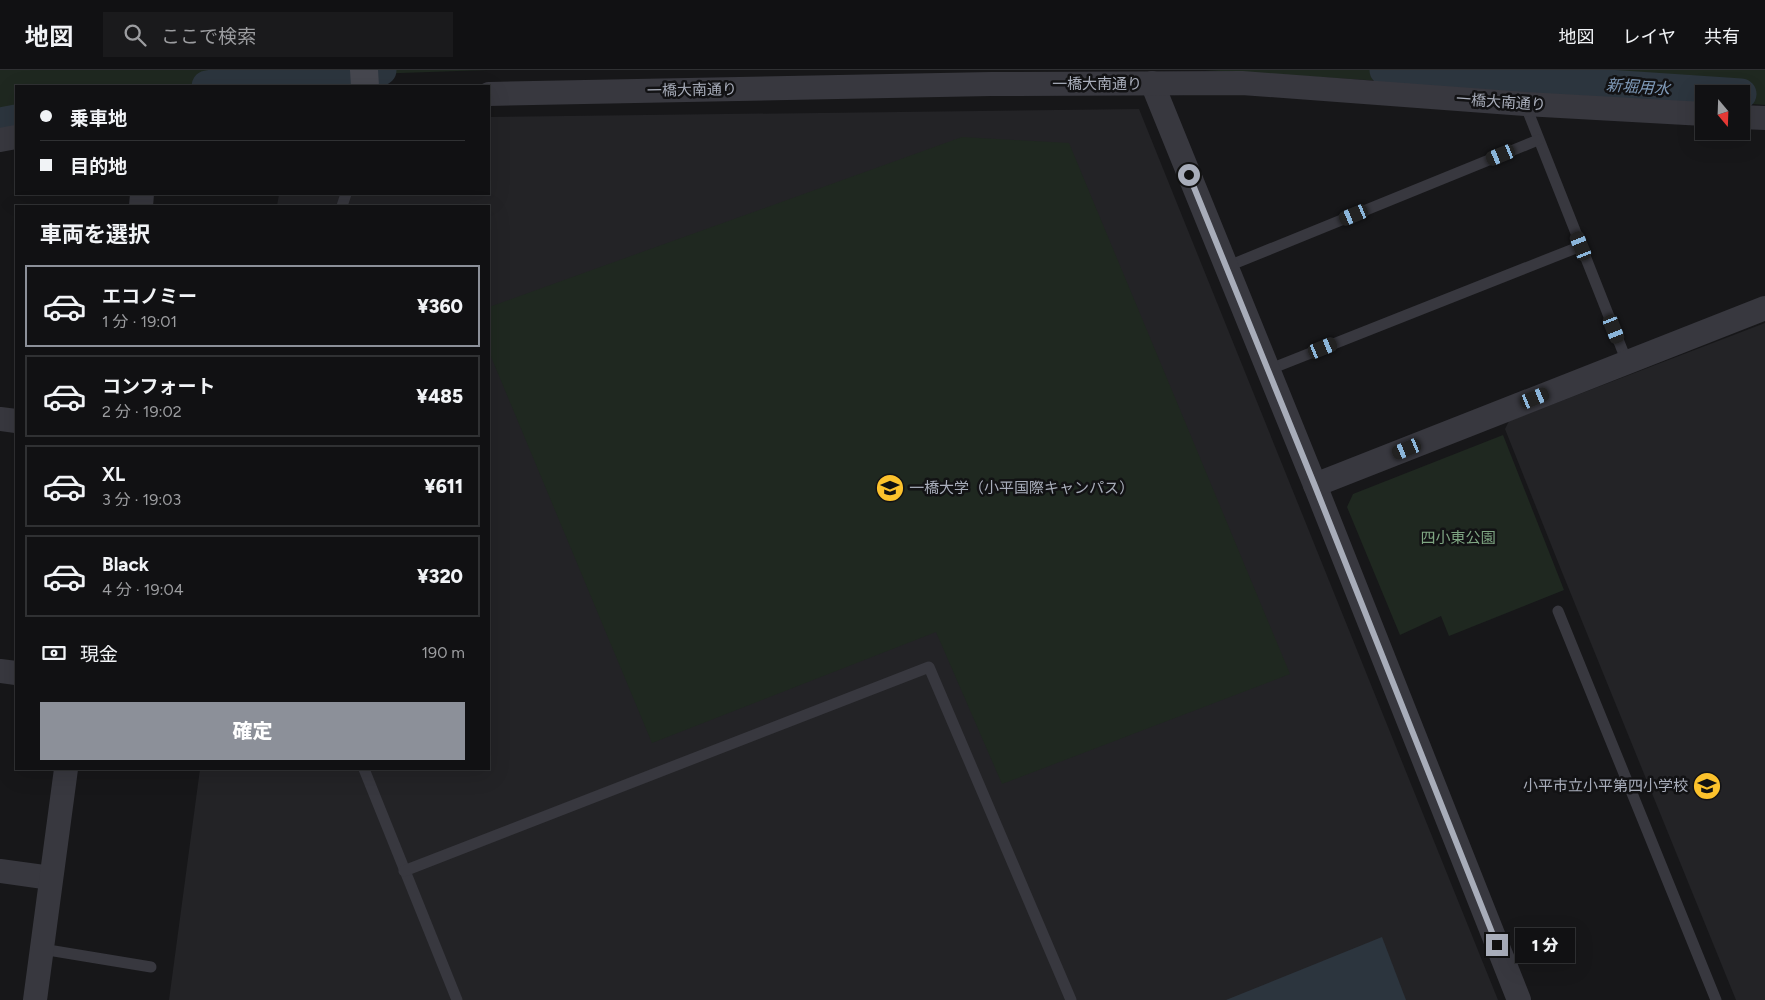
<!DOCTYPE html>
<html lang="ja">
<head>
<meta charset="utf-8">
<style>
  :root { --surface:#111113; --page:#1a1a1c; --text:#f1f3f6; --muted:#9c9da0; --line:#303133; --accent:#8c9099 }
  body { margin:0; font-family:Figtree,"Noto Sans JP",sans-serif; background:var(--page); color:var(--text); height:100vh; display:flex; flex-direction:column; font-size:19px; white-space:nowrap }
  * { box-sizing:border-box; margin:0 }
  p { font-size:16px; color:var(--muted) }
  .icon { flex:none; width:28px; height:28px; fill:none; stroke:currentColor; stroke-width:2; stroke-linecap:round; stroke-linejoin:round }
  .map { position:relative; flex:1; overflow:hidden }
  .details { position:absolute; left:15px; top:135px; width:475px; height:565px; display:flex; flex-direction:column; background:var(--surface); border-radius:0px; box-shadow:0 5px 20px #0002,0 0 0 1px var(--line) }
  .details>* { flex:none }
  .banner { position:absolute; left:15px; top:15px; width:475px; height:110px; border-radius:0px; box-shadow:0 5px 20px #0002,0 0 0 1px var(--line); display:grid; align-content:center; height:110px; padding:0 25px; background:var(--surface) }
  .needle { width:32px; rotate:161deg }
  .controls { position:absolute; left:1695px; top:15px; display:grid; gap:10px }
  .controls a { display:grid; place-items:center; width:55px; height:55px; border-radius:0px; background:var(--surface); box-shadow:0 5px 20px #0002,0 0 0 1px var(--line); font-size:25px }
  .end { position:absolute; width:22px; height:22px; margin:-11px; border:6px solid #a8adba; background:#111; box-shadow:0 0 0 2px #111 }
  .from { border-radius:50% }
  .bubble { position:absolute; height:35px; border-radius:0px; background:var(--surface); box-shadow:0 5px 20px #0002,0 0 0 1px var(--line); font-size:16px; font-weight:800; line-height:35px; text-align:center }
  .car { position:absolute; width:15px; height:30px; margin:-15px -8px; border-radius:6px; box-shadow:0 0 4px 1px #0007; background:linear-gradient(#222 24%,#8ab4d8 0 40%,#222 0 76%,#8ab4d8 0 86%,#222 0) }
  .banner b { display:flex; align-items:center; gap:18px; height:48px; font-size:19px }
  .banner b+b { border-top:1px solid var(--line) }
  .banner i { width:12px; height:12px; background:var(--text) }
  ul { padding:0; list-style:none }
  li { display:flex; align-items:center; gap:15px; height:82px; margin:0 10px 8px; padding:0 15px; border:2px solid var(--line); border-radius:0px }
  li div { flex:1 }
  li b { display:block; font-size:19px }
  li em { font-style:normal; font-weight:800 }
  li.selected { border-color:var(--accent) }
  li>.icon { width:45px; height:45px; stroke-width:1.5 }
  h2 { padding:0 25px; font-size:22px; line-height:60px }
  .pay { display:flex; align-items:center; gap:12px; height:55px; padding:0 25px; font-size:19px }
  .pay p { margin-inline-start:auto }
  .button { display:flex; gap:10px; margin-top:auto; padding:10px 25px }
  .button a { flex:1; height:58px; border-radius:0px; background:var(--accent); color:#fff; font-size:20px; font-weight:800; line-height:58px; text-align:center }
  header { display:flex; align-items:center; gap:30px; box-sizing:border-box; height:70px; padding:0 25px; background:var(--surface); border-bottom:1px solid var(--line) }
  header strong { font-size:24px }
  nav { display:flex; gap:28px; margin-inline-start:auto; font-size:18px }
  .search { width:350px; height:45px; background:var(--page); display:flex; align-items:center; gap:12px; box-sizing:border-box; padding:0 18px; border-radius:0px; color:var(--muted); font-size:19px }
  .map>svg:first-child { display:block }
  .built { fill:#232326 }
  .green { fill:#1f2820 }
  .water { fill:#2c353e }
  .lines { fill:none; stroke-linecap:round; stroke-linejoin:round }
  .canal { stroke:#2c353e; stroke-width:31 }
  .lane { stroke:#38383f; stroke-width:11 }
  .street { stroke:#38383f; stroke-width:24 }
  .secondary { stroke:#46474f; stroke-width:28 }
  .route { stroke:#a8adba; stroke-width:6 }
  .labels { text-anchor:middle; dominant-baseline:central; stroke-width:5; stroke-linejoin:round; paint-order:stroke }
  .street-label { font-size:15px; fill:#a8adba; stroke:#121214 }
  .poi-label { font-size:15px; fill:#a8adba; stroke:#121214; text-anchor:start }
  .park-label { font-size:15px; fill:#7fa683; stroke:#121214 }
  .water-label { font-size:16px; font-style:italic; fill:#7e99b7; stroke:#121214 }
</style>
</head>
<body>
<header>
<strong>地図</strong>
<div class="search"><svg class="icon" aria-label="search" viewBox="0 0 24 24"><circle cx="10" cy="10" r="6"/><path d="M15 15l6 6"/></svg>ここで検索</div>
<nav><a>地図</a><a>レイヤ</a><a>共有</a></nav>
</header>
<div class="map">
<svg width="1765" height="930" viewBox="0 0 1765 930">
  <rect width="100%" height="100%" fill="#171719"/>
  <g class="built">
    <path d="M1139,39l359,891h-1329l31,-231h289v-563h-212l2,-12h210v-77z"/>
    <path d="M1765,253v677h-29l-174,-428 -57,-143 4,-8z"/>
  </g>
  <g class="green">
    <path d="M0,0h487l-201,7 -59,9h-211v39l-16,3z"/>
    <path d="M1204,0h561v35l-24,-2v-9h-37v7z"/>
    <path d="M962,67l107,6 221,531 -288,110 -66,-152 -284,111 -163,-391v-45z"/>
    <path d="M1503,365l61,155 -115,46 -8,-20 -41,19 -53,-128 6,-13z"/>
  </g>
  <path class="water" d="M1382,867l24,63h-180z"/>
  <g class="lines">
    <g class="canal">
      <path d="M1385,0l356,24"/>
      <path d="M207,16l78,-14 34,2 62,-4"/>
      <path d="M0,53l16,-3"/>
    </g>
    <g class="lane">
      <path d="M1525,34l102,258"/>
      <path d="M342,136l4,-12"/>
      <path d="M1226,197l312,-127"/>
      <path d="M1268,300l313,-124"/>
      <path d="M1558,541l158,389"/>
      <path d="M364,699l93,231"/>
      <path d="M404,801l525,-204 142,333"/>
      <path d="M42,879l109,18"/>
    </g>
    <g class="street">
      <path d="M1152,13l163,402 204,515"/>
      <path d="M489,24l502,-10 251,-1 283,21 179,10"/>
      <path d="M1741,47l24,1"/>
      <path d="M0,70l16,-3"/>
      <path d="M141,136l1,-12"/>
      <path d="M0,349l16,2"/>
      <path d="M1315,415l450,-177"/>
      <path d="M0,601l16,2"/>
      <path d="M0,801l51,7"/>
      <path d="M35,930l31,-231"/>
    </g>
    <path class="secondary" d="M364,0l1,16"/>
  </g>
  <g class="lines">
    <path class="route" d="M1189,105l126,311 182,459"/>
  </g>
  <defs>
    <symbol id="university-disc" viewBox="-11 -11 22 22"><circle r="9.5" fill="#fcc22c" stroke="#121214"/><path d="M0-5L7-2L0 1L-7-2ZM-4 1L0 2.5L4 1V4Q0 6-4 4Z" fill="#111"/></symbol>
    <symbol id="school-disc" viewBox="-11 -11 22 22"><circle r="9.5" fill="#fcc22c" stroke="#121214"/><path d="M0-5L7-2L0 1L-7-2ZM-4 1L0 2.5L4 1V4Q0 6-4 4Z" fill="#111"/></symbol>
  </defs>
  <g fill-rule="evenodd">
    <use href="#university-disc" x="874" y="402" width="32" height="32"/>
    <use href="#school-disc" x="1691" y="700" width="32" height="32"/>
  </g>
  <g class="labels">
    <g class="street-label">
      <text x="1097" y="14">一橋大南通り</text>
      <text transform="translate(692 20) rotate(-1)">一橋大南通り</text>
      <text transform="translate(1501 32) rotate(4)">一橋大南通り</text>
    </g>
    <g class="poi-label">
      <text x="909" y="418">一橋大学（小平国際キャンパス）</text>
      <text x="1688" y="716" text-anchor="end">小平市立小平第四小学校</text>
    </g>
    <g class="park-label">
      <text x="1458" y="468">四小東公園</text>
    </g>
    <g class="water-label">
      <text transform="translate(1638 17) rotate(4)">新堀用水</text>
    </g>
  </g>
</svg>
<div class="controls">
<a><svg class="needle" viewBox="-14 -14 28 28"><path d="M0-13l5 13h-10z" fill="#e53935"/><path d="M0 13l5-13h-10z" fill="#9c9da0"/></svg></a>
</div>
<i class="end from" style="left:1189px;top:105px"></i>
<i class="end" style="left:1497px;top:875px"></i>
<div class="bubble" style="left:1515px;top:858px;width:60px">1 分</div>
<i class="car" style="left:1501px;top:85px;rotate:248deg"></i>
<i class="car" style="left:1354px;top:145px;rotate:248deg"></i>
<i class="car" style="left:1581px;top:176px;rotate:338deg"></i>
<i class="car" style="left:1614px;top:259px;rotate:158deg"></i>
<i class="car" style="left:1323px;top:278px;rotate:68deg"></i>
<i class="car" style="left:1535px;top:328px;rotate:68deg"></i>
<i class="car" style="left:1407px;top:379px;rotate:248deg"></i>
<div class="banner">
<b><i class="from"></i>乗車地</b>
<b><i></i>目的地</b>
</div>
<section class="details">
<h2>車両を選択</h2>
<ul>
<li class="selected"><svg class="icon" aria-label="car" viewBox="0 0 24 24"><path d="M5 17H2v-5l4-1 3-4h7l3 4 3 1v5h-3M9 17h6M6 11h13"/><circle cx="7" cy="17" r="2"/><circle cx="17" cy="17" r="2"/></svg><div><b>エコノミー</b><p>1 分 · 19:01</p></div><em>¥360</em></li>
<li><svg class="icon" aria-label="car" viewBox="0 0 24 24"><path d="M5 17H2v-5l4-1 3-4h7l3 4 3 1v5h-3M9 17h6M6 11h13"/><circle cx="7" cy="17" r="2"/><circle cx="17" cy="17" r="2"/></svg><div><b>コンフォート</b><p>2 分 · 19:02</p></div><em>¥485</em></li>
<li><svg class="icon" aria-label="car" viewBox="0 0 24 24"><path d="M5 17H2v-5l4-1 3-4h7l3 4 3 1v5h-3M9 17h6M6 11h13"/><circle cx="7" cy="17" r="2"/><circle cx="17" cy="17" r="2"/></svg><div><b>XL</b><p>3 分 · 19:03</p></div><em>¥611</em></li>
<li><svg class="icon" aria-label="car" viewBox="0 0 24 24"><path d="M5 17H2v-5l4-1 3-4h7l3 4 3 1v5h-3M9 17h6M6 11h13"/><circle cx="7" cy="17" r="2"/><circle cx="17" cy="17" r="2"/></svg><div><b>Black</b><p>4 分 · 19:04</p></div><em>¥320</em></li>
</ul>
<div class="pay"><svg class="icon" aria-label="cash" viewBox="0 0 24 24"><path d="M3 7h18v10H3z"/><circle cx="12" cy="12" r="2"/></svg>現金<p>190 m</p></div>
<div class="button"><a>確定</a></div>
</section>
</div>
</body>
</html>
